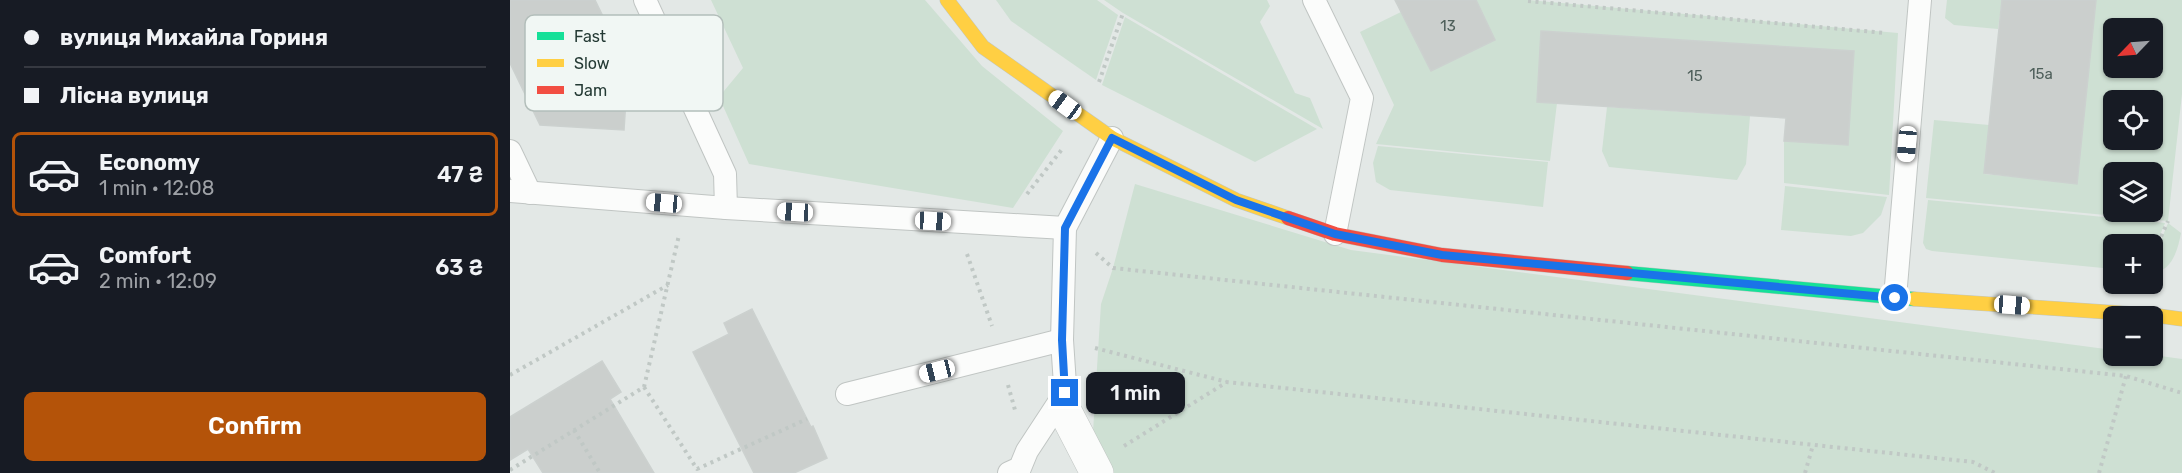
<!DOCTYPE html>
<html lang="en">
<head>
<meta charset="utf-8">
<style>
  :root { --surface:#171b24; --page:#242831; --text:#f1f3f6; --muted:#9ea1a6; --line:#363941; --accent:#b45309 }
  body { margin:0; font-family:Rubik,sans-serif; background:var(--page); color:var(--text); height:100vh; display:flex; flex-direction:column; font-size:22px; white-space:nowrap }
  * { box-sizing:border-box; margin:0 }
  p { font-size:20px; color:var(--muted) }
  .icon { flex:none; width:33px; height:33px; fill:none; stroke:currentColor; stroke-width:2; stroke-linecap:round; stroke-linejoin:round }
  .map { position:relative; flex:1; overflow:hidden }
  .panel { display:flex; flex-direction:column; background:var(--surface); width:510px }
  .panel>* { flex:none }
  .top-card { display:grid; align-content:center; height:132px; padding:0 24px; background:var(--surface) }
  .needle { width:39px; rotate:245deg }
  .buttons { position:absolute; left:1593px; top:18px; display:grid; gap:12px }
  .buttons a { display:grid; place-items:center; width:60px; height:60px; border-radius:9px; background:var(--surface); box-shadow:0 2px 4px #0004; font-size:30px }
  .end { position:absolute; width:27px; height:27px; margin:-14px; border:8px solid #1a73e8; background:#fff; box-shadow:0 0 0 3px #fff }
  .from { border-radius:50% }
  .bubble { position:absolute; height:42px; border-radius:9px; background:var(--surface); box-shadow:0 2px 4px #0004; font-size:20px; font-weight:600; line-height:42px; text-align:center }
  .car { position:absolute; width:18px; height:36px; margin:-18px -9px; border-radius:8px; box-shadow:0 0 4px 2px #0007; background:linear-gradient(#fff 24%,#345 0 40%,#fff 0 76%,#345 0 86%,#fff 0) }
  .top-card b { display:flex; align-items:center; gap:21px; height:57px; font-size:22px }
  .top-card b+b { border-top:2px solid var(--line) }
  .top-card i { width:15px; height:15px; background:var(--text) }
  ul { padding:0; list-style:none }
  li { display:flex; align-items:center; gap:18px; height:84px; margin:0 12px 9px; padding:0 12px; border:3px solid transparent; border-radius:9px }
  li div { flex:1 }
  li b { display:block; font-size:22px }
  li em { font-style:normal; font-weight:600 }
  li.on { border-color:var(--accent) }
  li>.icon { width:54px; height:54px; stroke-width:1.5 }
  .action { display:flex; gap:12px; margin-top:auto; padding:12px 24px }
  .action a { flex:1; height:69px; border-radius:9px; background:var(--accent); color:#fff; font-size:24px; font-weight:600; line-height:69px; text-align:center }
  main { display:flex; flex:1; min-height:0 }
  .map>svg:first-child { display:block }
  .green { fill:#cee0d3; fill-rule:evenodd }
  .building { fill:#cbcfcd; stroke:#ccd1cf; stroke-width:1.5 }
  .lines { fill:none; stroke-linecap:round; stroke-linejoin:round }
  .lane-casing { stroke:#c0c5c3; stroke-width:24 }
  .street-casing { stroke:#c0c5c3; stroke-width:34 }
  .fast-casing { stroke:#c0c6c3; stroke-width:15 }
  .slow-casing { stroke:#c0c6c3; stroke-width:15 }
  .jam-casing { stroke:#c0c6c3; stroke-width:15 }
  .path { stroke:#c0c8c5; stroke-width:4; stroke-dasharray:3 4.5; stroke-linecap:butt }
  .lane { stroke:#fbfcfb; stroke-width:22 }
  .street { stroke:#fbfcfb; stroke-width:33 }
  .fast { stroke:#16e098; stroke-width:14 }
  .slow { stroke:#ffcf43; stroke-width:14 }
  .jam { stroke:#f24e42; stroke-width:14 }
  .route { stroke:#1a73e8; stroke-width:8 }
  .labels { text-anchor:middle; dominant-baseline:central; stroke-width:4.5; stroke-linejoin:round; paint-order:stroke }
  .number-label { font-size:15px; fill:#4e5f5a }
  .key { fill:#f1f7f4; stroke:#b3beba; stroke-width:1.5 }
  .key-label { font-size:16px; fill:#233933 }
</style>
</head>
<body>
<main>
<section class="panel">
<div class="top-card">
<b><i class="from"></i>вулиця Михайла Гориня</b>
<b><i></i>Лісна вулиця</b>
</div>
<ul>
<li class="on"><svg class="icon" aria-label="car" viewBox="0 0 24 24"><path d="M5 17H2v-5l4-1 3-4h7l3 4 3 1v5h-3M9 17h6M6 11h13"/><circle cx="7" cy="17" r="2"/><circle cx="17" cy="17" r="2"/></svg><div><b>Economy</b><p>1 min · 12:08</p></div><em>47 ₴</em></li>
<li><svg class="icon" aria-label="car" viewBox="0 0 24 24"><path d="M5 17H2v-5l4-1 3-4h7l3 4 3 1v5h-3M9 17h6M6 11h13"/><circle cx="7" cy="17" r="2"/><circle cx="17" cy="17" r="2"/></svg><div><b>Comfort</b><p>2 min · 12:09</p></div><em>63 ₴</em></li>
</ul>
<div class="action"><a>Confirm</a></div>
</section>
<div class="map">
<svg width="1672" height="473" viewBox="0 0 1672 473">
  <rect width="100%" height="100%" fill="#e3e8e6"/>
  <g class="green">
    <path d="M201,0h214l57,66 81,65 -50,77 -264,-44 -30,-67 24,-29z"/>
    <path d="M486,0h101l21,15 -22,65 -85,-59z"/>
    <path d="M594,0h163l3,6 -10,16 35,71 15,5 13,31 -200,-116z"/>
    <path d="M966,0h52l370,33 -9,162 -105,-12v-42l69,-90 -311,-20 15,72 -7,58 -174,-17 18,-39 -34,-73 41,-20 30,59 64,-31z"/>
    <path d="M1437,0h55l-4,29 -44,-4 -9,-7z"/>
    <path d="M1586,0h86v94l-14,127 -242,-23 8,-78 55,5 -5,49 93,9zM1604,28h38v40h-38zM1604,100h38v40h-38zM1604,172h38v40h-38z"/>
    <path d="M615,17l192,112 -62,33 -153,-77z"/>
    <path d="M1097,107l143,9 -4,48 -9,16 -128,-13 -7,-16z"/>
    <path d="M868,146l170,16 -5,45 -153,-17 -14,-8 -3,-19z"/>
    <path d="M625,184l216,66 762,100 1,6 39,-1 29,4v114h-1078l-12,-25 9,-144 12,-36z"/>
    <path d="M1275,186l102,11 -6,18 -18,18 -12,3 -70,-6z"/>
    <path d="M1418,200l237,23 -12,29 -1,-8h-38l-1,25 -181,-18 -6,-2 -3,-6z"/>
    <path d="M1658,223l13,10c-3,16 -9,39 -28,39v-12z"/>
  </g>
  <g class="building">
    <path d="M0,0h85l33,68 -4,62 -84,-5 -30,-62z"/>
    <path d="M885,0h81l19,40 -64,31z"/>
    <path d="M1492,0h94l-19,184 -93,-11z"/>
    <path d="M1031,31l313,20 -6,94 -64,-4 2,-23 -249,-16z"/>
    <path d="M242,309l59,118 2,-1 14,32 -33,15h-40l-61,-121 36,-18 -5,-11z"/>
    <path d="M92,361l19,31 -11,7 44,74h-111l-15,-24 -18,11v-43z"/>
  </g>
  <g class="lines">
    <defs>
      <g id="lane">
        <path d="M135,0l80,174 1,34"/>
        <path d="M804,0l48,98 -27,136"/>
        <path d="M0,151l20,42"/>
        <path d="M0,191l216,17 339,20"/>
        <path d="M1385,298l25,-298"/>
        <path d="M337,394l215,-54"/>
        <path d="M557,415l-5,-75 3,-112 47,-90"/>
        <path d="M499,473l11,-5 7,-17 38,-58"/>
      </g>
      <path id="street" d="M557,415l30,58"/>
      <path id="fast" d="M1117,273l287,26"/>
      <g id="slow">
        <path d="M437,0l36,47 129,91 124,62 52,18"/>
        <path d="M1404,299l238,16 30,4"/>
      </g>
      <path id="jam" d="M778,218l47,16 107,21 185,18"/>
    </defs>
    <use href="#lane" class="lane-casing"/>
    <use href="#street" class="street-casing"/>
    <use href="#fast" class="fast-casing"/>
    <use href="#slow" class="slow-casing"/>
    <use href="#jam" class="jam-casing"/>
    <g class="path">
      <path d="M1018,1l358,32"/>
      <path d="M589,82l24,-69"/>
      <path d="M517,194l36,-46"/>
      <path d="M586,253l17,15 1013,108 56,17"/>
      <path d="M457,254l25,72"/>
      <path d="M1642,257l16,-36"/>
      <path d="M585,348l132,34 746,80 22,11"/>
      <path d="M0,375l158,-90"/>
      <path d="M498,385l7,25"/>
      <path d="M134,387l53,82 110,-50"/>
      <path d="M64,430l26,43"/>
      <path d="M614,446l103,-64"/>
      <path d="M0,470l134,-83 35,-152"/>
      <path d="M1295,473l8,-28"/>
      <path d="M1589,473l27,-97"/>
    </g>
    <use href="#lane" class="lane"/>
    <use href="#street" class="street"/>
    <use href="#fast" class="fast"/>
    <use href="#slow" class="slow"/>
    <use href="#jam" class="jam"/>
  </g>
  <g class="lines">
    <path class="route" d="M555,393l-3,-53 3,-112 47,-90 124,62 99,34 107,21 453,43"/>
  </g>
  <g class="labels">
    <g class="number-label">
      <text x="938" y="26">13</text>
      <text x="1531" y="74">15а</text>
      <text x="1185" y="76">15</text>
    </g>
  </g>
  <rect x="15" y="15" width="198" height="96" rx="9" class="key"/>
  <rect x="27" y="32" width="27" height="8" fill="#16e098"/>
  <rect x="27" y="59" width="27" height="8" fill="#ffcf43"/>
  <rect x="27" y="86" width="27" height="8" fill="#f24e42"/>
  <g class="key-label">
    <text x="64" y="42">Fast</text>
    <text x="64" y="69">Slow</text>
    <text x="64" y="96">Jam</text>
  </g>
</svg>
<div class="buttons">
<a><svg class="needle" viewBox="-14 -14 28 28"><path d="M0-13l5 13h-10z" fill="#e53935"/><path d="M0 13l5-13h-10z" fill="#9ea1a6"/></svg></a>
<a><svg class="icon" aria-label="locate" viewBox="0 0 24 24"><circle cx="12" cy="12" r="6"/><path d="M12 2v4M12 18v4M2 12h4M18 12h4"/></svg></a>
<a><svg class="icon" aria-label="layers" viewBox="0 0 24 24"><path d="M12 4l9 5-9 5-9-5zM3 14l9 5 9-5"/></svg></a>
<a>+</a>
<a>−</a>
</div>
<i class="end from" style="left:1385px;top:298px"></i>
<i class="end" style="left:555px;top:393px"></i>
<div class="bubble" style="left:576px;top:372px;width:99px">1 min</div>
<i class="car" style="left:555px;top:105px;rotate:306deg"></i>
<i class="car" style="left:1397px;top:144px;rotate:185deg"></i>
<i class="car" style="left:154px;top:203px;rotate:275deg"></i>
<i class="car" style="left:285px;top:212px;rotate:273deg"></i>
<i class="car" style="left:423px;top:221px;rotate:93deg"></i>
<i class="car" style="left:1502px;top:305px;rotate:94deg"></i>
<i class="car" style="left:427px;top:371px;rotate:256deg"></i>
</div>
</main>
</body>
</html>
